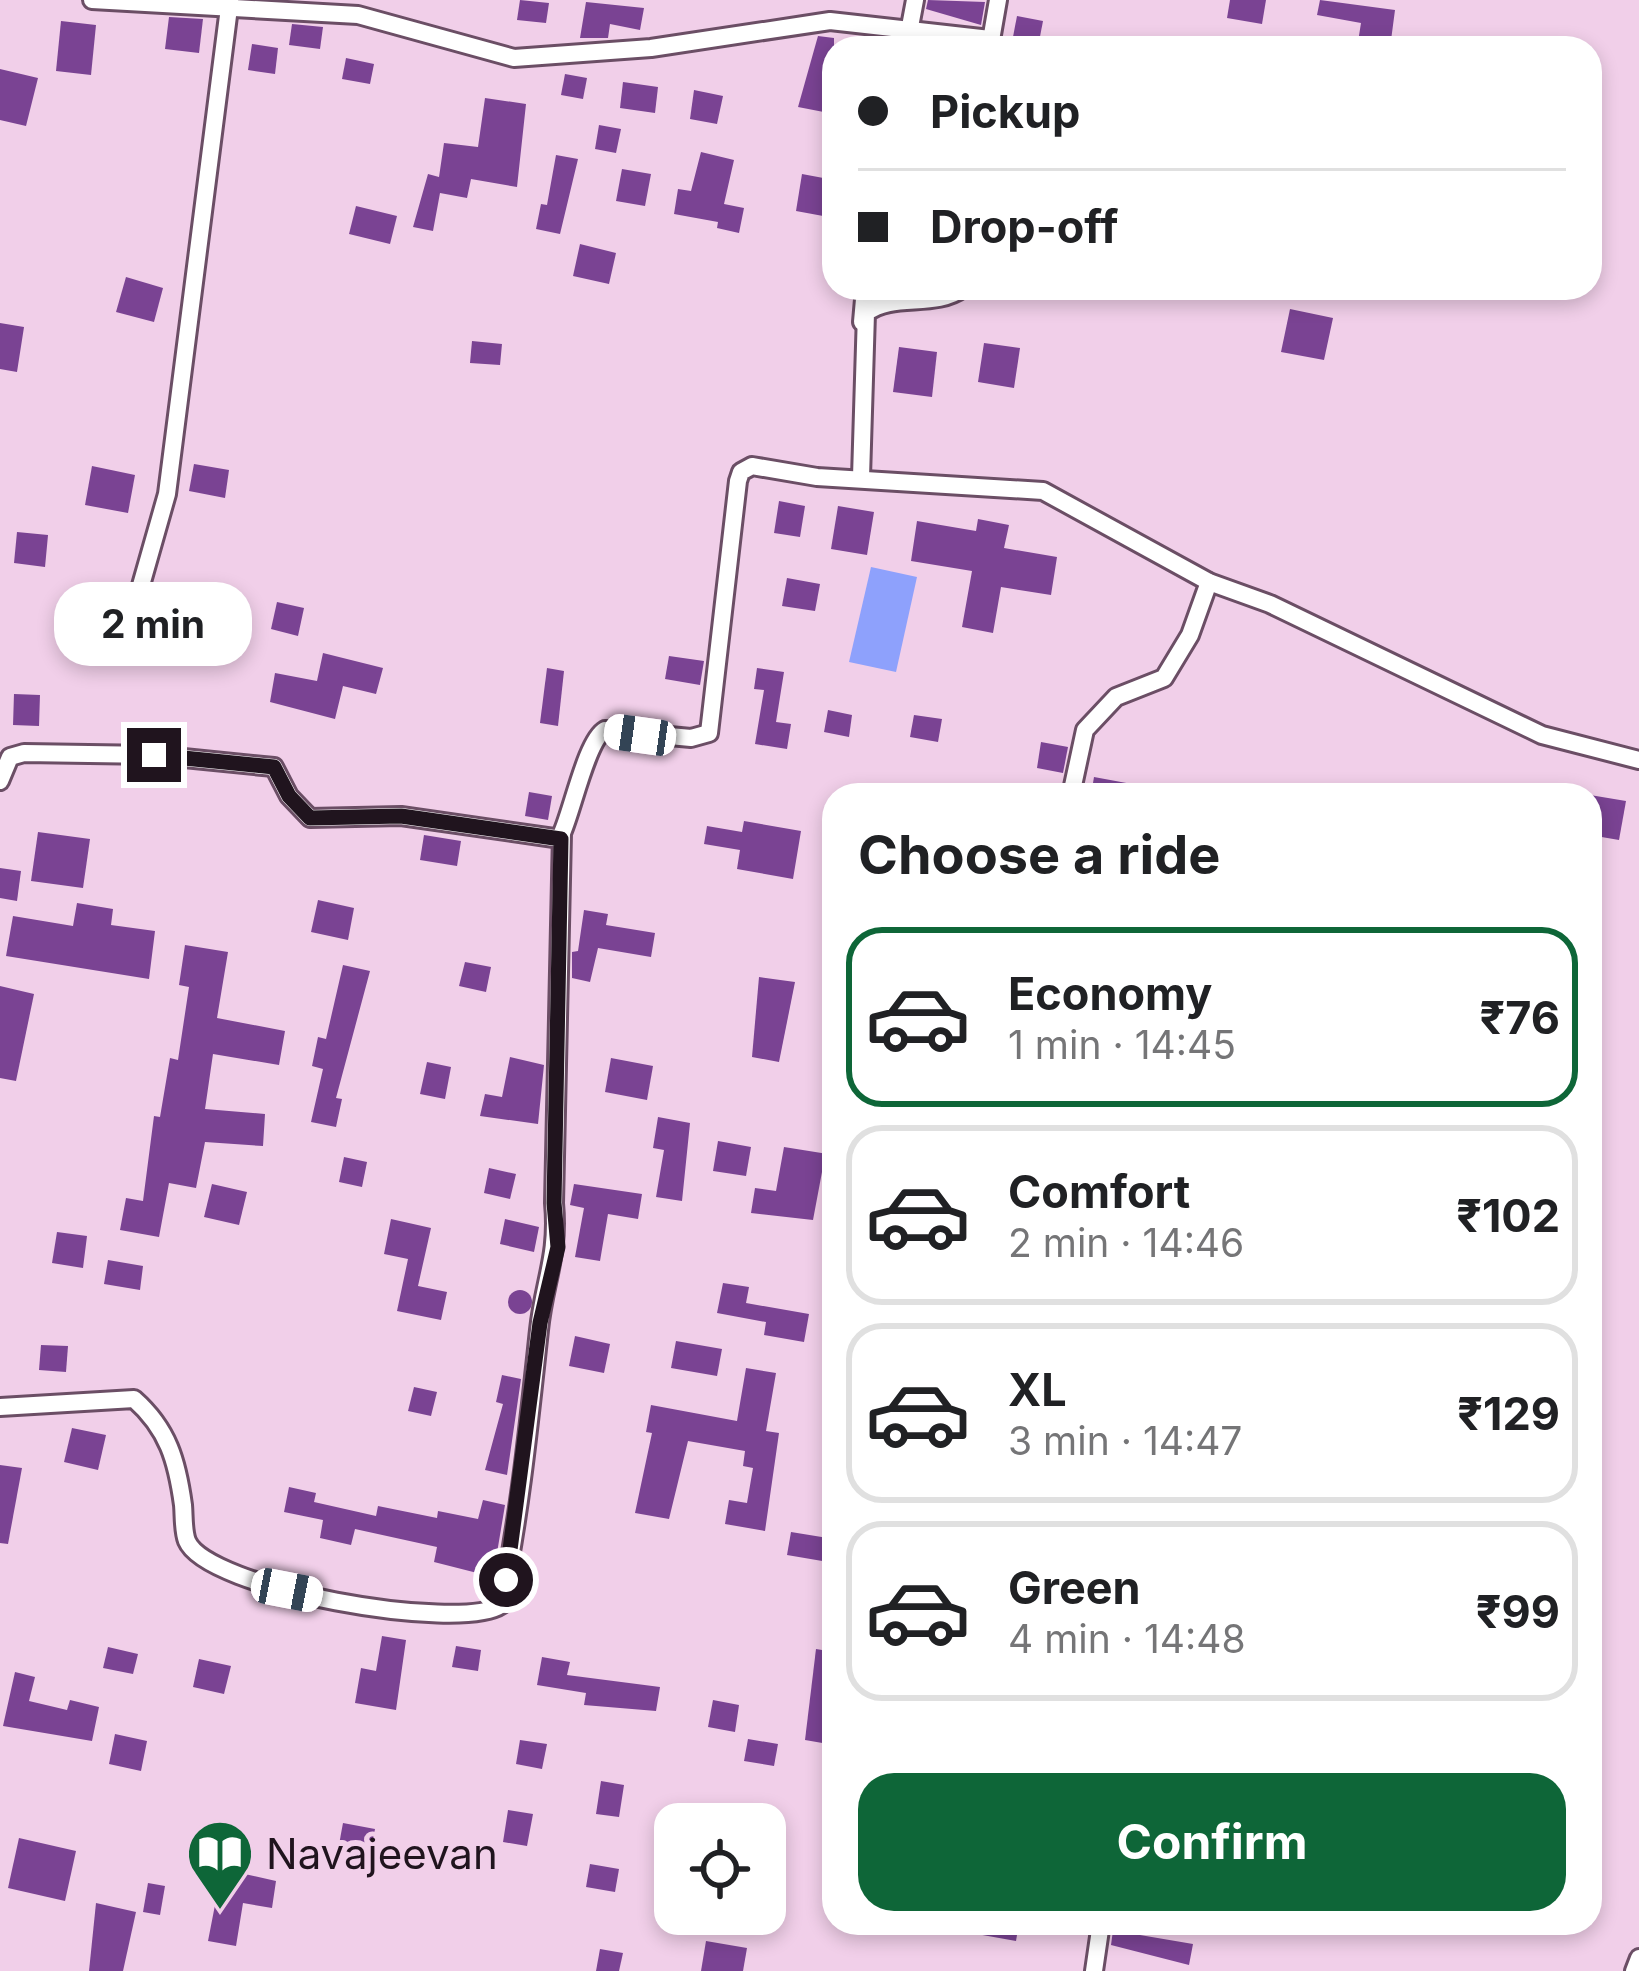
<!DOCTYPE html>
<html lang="en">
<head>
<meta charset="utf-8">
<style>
  :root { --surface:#fff; --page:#f6f6f6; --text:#202124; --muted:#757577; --line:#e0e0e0; --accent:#0e6638 }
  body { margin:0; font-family:Inter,sans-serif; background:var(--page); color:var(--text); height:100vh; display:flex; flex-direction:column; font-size:45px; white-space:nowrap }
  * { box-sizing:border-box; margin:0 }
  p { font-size:39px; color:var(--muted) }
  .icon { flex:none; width:66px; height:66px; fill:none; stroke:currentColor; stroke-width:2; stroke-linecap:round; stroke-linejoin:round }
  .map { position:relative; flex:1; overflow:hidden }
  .side { position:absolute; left:822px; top:783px; width:780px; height:1152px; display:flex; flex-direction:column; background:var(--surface); border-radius:36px; box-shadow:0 6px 18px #0003 }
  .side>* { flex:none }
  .top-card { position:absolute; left:822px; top:36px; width:780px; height:264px; border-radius:36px; box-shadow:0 6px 18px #0003; display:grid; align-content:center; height:264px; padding:0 36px; background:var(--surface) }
  .buttons { position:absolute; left:654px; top:1803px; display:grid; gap:24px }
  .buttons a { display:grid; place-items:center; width:132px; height:132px; border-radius:24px; background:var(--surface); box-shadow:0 6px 18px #0003; font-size:60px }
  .end { position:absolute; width:54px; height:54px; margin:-27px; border:15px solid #20141e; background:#fff; box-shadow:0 0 0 6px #fff }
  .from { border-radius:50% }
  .bubble { position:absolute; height:84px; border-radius:36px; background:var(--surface); box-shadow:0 6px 18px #0003; font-size:39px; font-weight:700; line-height:84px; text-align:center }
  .car { position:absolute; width:36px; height:72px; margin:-36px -18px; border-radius:15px; box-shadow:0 0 9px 3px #0007; background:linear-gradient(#fff 24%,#345 0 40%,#fff 0 76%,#345 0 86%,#fff 0) }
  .top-card b { display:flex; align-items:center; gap:42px; height:114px; font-size:45px }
  .top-card b+b { border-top:3px solid var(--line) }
  .top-card i { width:30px; height:30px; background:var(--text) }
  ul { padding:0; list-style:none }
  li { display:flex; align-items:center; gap:36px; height:180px; margin:0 24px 18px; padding:0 12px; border:6px solid var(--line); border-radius:36px }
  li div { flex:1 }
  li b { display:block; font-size:45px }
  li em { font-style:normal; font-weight:700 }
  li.selected { border-color:var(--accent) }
  li>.icon { width:108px; height:108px; stroke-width:1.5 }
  h2 { padding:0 36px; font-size:54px; line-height:144px }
  .cta { display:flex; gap:24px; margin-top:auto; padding:24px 36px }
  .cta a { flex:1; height:138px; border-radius:36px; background:var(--accent); color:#fff; font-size:48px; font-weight:700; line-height:138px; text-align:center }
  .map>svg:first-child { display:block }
  .water { fill:#8ea1fc }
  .building { fill:#7a4393 }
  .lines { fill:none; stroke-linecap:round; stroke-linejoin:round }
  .minor-casing { stroke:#6b4e65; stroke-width:22 }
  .minor { stroke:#fff; stroke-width:16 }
  .route { stroke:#20141e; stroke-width:15 }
  .labels { text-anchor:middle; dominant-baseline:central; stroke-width:12; stroke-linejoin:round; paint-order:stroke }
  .poi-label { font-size:42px; fill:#20141e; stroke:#f1cfe9; text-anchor:start }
</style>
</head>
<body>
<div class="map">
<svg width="1639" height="1971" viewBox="0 0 1639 1971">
  <rect width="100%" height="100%" fill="#f1cfe9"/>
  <path class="water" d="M871,567l46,10 -21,95 -47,-10z"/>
  <g class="building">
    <path d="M520,0l29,3 -3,20 -29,-3z"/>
    <path d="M928,0l57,2 -4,23 -55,-16z"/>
    <path d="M1230,0h36l-4,24 -35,-6z"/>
    <path d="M1320,0l75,10 -5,38h-33l4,-25 -44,-8z"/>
    <path d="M586,2l58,6 -4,22 -30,-6 -2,14h-28z"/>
    <path d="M1017,16l26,5 -5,26 -26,-5z"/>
    <path d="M169,17l34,2 -4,34 -34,-4z"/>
    <path d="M61,21l35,4 -5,50 -35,-4z"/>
    <path d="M292,24l31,3 -3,22 -31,-4z"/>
    <path d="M818,36l16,2v76l-36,-7z"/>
    <path d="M252,44l26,4 -3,26 -27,-4z"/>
    <path d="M346,58l28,6 -4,20 -28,-5z"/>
    <path d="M0,69l38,9 -12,48 -26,-6z"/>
    <path d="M565,74l22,4 -4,21 -22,-4z"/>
    <path d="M623,82l35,5 -3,26 -35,-5z"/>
    <path d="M694,90l29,6 -6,28 -27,-5z"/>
    <path d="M485,98l41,6 -9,83 -46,-8 -4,19 -27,-5 -7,38 -20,-4 15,-53 11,3 5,-34 34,4z"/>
    <path d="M599,125l22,4 -5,24 -21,-4z"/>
    <path d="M701,152l33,8 -10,44 20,4 -5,25 -22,-5 1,-6 -44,-8 4,-25 13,2z"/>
    <path d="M556,155l22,4 -18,75 -24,-5 5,-25 6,1z"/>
    <path d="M622,169l29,5 -6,32 -29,-5z"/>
    <path d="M802,174l32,6v38l-38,-7z"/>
    <path d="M356,206l41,10 -7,28 -41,-10z"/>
    <path d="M580,244l36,9 -7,31 -36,-8z"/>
    <path d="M126,277l37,11 -9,34 -38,-10z"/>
    <path d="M1290,309l43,9 -9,42 -43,-8z"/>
    <path d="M0,323l24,4 -7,45 -17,-3z"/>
    <path d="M472,341l30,3 -2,21 -30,-2z"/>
    <path d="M984,343l36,5 -6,40 -36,-6z"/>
    <path d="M899,347l38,5 -5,45 -39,-5z"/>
    <path d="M194,464l35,6 -4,28 -36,-7z"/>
    <path d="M92,466l43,9 -7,38 -43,-8z"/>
    <path d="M779,501l26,5 -5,31 -26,-4z"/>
    <path d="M838,506l36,6 -7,43 -36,-6z"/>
    <path d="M978,519l31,6 -5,23 53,9 -6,38 -50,-8 -8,46 -31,-6 10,-56 -61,-10 6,-40 59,10z"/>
    <path d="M17,532l31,3 -3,32 -31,-4z"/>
    <path d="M787,578l33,6 -5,27 -33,-5z"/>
    <path d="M160,597l26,5 -4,20 -26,-5z"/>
    <path d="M277,602l27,6 -6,28 -27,-7z"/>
    <path d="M323,653l60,15 -7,26 -33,-8 -8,33 -65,-17 5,-29 42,8z"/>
    <path d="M669,656l35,5 -4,24 -35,-6z"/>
    <path d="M547,668l17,3 -6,55 -18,-3z"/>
    <path d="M757,668l27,4 -8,50 15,2 -4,25 -32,-5 9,-54 -10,-1z"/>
    <path d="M14,694l26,1 -1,31 -26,-1z"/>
    <path d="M828,710l24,5 -3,22 -25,-5z"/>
    <path d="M914,715l28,4 -4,23 -28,-5z"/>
    <path d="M1041,742l27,5 -5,26 -26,-5z"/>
    <path d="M1094,777l54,10v8h-57z"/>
    <path d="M529,792l23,4 -4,24 -23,-4z"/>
    <path d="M1590,795l36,6 -7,39 -29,-5z"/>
    <path d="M744,821l57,10 -8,48 -56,-10 3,-19 -36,-6 3,-18 35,6z"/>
    <path d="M38,832l52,7 -7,49 -52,-7z"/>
    <path d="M424,835l37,6 -4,25 -37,-6z"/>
    <path d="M0,868l21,3 -4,30 -17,-3z"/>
    <path d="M318,900l36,8 -6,32 -37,-8z"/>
    <path d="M77,903l36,6 -2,16 44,6 -6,48 -143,-23 7,-40 60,10z"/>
    <path d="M584,910l24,4 -2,11 49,8 -4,24 -53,-9 -8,34 -18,-4v-26l6,-1z"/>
    <path d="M185,945l43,7 -11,66 68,13 -6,34 -66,-11 -8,55 60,5 -2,32 -58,-4 -9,46 -27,-5 -10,54 -39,-7 6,-32 17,3 11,-85 6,1 10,-59 8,2 11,-73 -10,-2z"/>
    <path d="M465,962l26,5 -5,25 -27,-6z"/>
    <path d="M343,965l27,6 -34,127 6,1 -6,28 -25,-5 12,-53 -11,-3 6,-29 8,2z"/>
    <path d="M759,977l36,5 -16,80 -27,-5z"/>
    <path d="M0,986l34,8 -18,87 -16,-3z"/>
    <path d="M510,1057l34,8 -6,59 -58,-8 5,-22 17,3z"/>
    <path d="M611,1058l42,8 -6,34 -42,-8z"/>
    <path d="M427,1062l24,5 -6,32 -25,-5z"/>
    <path d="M658,1117l32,6 -8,78 -26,-4 8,-47 -11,-2z"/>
    <path d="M718,1141l33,6 -5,29 -33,-5z"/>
    <path d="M784,1147l50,8v19l-12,-2 -9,48 -62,-7 4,-25 21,3z"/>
    <path d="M344,1157l23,5 -5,25 -23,-5z"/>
    <path d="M489,1168l27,6 -6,25 -26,-6z"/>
    <path d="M212,1184l35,8 -8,33 -35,-8z"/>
    <path d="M574,1184l68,10 -4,25 -30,-5 -8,47 -25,-4 9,-49 -14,-3z"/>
    <path d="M391,1219l40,9 -13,58 29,6 -6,28 -44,-9 11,-52 -24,-5z"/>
    <path d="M505,1219l34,8 -5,25 -34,-8z"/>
    <path d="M57,1232l30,4 -4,32 -31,-5z"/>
    <path d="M108,1260l35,6 -3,24 -36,-6z"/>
    <path d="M723,1283l26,4 -3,16 63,11 -5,28 -40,-7 2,-13 -49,-9z"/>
    <circle cx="520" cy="1302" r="12"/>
    <path d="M575,1336l35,8 -6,29 -35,-7z"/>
    <path d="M676,1341l46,8 -5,27 -46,-8z"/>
    <path d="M41,1345l27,1 -2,26 -27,-2z"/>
    <path d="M746,1368l30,5 -10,58 13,2 -14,98 -40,-7 4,-24 18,3 6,-35 -10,-2 2,-15 -57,-10 -19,78 -34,-6 17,-80 -6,-1 5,-27 86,16z"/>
    <path d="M502,1375l19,4 -14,96 -22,-5 18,-66 -7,-2z"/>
    <path d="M414,1387l23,5 -6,24 -23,-5z"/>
    <path d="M72,1428l34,7 -8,35 -34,-8z"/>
    <path d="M0,1465l22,3 -14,76 -8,-1z"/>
    <path d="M289,1487l27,6 -2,9 62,14 2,-10 59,12 1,-7 40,8 5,-19 22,5 -12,72 -59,-15 3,-15 -82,-18 -4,16 -31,-7 3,-18 -39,-8z"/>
    <path d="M791,1532l43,7v24l-47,-8z"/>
    <path d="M382,1636l24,4 -10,70 -41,-7 6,-35 15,3z"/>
    <path d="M456,1646l25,4 -3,21 -26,-4z"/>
    <path d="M108,1647l30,7 -5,20 -30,-6z"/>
    <path d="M816,1649l18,3v93l-29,-5z"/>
    <path d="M542,1657l28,5 -3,13 93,12 -4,24 -72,-6 2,-12 -49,-8z"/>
    <path d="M199,1659l32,7 -7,28 -31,-7z"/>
    <path d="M15,1672l20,5 -6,24 38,9 3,-10 29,7 -7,34 -89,-15z"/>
    <path d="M713,1700l26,5 -4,27 -27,-5z"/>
    <path d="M115,1734l32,7 -6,30 -32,-7z"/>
    <path d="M748,1739l30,5 -4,22 -30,-5z"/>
    <path d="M520,1740l27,4 -5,25 -26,-5z"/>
    <path d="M601,1781l23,4 -5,32 -23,-3z"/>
    <path d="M508,1810l25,4 -6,32 -24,-4z"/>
    <path d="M343,1823l32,6 -5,26 -32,-5z"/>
    <path d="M19,1838l57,13 -11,50 -57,-13z"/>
    <path d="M590,1864l29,5 -4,23 -29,-5z"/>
    <path d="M222,1869l54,12 -4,27 -29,-5 -7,43 -28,-5z"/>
    <path d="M148,1883l17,3 -5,29 -17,-3z"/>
    <path d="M96,1903l40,9 -13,59h-34z"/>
    <path d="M961,1923h58l-3,18 -56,-10z"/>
    <path d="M1114,1923h28l-2,12 53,9 -4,21 -78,-20z"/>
    <path d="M706,1941l41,7 -4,23h-42z"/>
    <path d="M600,1949l23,4 -4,18h-23z"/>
  </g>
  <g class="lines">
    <defs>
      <g id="minor">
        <path d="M92,0l266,15 156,43 137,-10 179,-27 160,18"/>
        <path d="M990,46l8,-46"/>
        <path d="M906,48l9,-48"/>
        <path d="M862,322l3,-34"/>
        <path d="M861,477l5,-164c28,-21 68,-4 97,-25"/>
        <path d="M122,652l45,-158 63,-494"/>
        <path d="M0,781l10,-24 14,-4 130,2 109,11 11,1 15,29 21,22 91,-2 160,23"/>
        <path d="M1071,795l14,-65 31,-33 48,-19 26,-43 19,-53"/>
        <path d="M0,1407l134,-8c34,30 43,62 49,106 1,10 0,26 4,36 20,48 273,92 314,64 19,-91 28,-182 38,-275 5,-49 20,-74 15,-127l8,-370c11,-25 25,-93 43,-103l86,8 18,-5 29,-252 3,-9 11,-6 65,11 226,14 166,91 61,22 272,131 97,25"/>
        <path d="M1094,1971l7,-48"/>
        <path d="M1634,1971l5,-13"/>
      </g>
    </defs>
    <use href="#minor" class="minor-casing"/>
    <use href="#minor" class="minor"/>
  </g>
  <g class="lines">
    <path class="route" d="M154,755l120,12 15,29 21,22 91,-2 160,23 -7,364 4,44 -18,76 -34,257"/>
  </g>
  <defs>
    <symbol id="library-pin" viewBox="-11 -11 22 30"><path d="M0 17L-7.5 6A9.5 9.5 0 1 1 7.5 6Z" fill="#0e6638" stroke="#f1cfe9"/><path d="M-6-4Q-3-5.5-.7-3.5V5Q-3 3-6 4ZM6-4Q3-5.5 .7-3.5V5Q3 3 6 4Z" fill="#fff"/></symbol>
  </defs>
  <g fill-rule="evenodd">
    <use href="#library-pin" x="182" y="1815" width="76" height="104"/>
  </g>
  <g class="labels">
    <g class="poi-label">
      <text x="266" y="1853">Navajeevan</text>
    </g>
  </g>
</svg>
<div class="buttons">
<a><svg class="icon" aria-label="locate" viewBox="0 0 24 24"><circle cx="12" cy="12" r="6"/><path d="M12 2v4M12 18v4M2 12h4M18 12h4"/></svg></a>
</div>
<i class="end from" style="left:506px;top:1580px"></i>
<i class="end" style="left:154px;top:755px"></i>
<div class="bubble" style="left:54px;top:582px;width:198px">2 min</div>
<i class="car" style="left:640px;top:735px;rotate:278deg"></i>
<i class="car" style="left:287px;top:1590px;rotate:101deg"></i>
<div class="top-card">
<b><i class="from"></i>Pickup</b>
<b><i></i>Drop-off</b>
</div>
<section class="side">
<h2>Choose a ride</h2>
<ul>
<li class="selected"><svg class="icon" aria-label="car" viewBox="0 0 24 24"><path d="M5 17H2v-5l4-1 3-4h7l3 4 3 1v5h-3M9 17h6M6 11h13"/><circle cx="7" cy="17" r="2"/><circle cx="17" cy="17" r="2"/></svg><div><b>Economy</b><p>1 min · 14:45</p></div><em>₹76</em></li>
<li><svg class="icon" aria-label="car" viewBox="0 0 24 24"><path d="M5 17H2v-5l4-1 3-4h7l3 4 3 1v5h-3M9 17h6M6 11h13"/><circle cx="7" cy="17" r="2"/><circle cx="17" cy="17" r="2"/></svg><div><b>Comfort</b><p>2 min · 14:46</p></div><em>₹102</em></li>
<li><svg class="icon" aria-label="car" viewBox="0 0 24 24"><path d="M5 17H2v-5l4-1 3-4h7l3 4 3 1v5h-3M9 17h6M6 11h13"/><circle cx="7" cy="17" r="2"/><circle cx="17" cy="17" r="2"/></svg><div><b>XL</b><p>3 min · 14:47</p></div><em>₹129</em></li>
<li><svg class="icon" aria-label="car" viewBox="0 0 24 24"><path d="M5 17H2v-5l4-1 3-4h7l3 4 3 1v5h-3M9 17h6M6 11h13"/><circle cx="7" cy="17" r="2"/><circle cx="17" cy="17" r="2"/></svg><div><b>Green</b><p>4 min · 14:48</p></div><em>₹99</em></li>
</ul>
<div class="cta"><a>Confirm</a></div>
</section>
</div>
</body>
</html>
